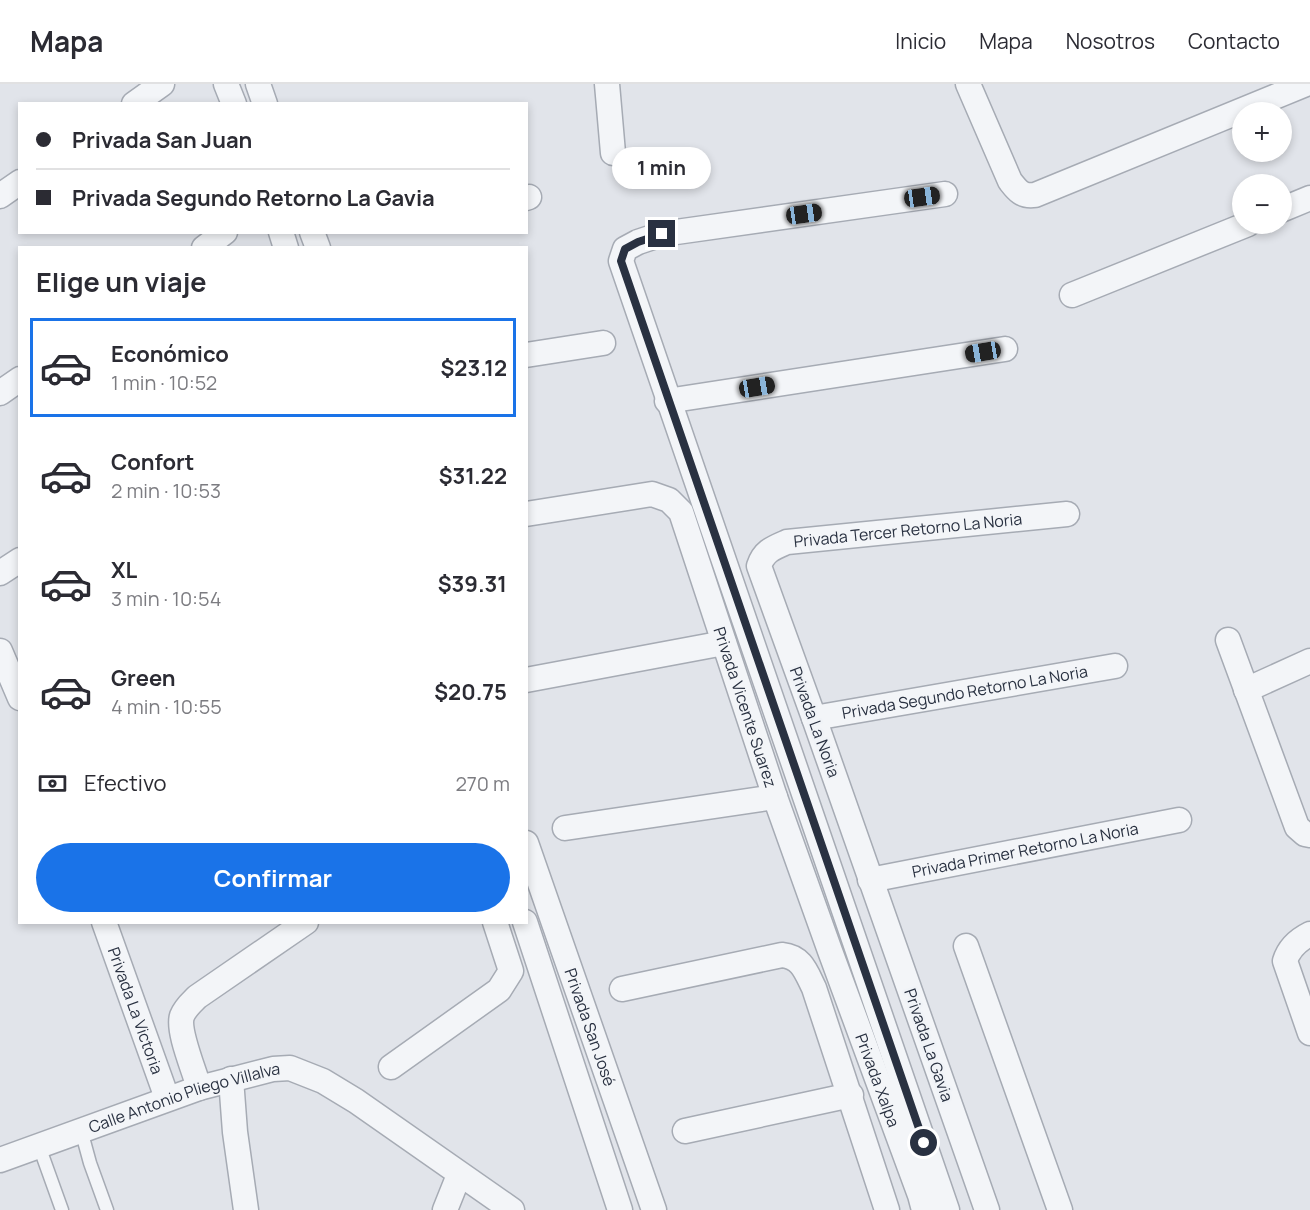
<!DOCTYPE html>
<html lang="es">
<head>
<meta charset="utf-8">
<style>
  :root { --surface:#fff; --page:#f7f7f7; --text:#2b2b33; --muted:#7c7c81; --line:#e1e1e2; --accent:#1a73e8 }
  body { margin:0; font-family:Manrope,sans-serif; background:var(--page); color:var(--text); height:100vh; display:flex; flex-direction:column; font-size:22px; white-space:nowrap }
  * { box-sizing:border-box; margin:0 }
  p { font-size:20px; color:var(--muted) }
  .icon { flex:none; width:33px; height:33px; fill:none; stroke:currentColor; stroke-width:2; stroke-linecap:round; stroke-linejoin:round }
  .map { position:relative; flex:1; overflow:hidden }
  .side { position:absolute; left:18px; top:162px; width:510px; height:678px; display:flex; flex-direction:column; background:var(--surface); border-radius:0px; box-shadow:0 3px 9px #0003 }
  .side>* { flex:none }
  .hud { position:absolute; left:18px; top:18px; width:510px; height:132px; border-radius:0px; box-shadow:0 3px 9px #0003; display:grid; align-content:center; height:132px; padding:0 18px; background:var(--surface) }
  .fabs { position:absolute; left:1232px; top:18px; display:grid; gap:12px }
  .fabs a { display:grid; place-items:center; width:60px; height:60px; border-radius:50%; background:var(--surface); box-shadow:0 3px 9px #0003; font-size:30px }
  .end { position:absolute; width:27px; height:27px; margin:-14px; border:8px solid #293141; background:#fff; box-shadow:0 0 0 3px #fff }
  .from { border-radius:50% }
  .bubble { position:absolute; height:42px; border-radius:21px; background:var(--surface); box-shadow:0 3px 9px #0003; font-size:20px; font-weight:700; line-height:42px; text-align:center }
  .car { position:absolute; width:18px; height:36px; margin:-18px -9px; border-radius:8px; box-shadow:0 0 4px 2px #0007; background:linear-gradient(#222 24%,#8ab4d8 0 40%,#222 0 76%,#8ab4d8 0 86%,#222 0) }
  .hud b { display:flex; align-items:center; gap:21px; height:57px; font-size:22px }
  .hud b+b { border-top:2px solid var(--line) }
  .hud i { width:15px; height:15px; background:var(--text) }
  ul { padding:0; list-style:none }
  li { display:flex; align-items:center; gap:18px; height:99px; margin:0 12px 9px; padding:0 6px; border:3px solid transparent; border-radius:0px }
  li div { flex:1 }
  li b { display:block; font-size:22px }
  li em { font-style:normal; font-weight:700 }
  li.selected { border-color:var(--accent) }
  li>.icon { width:54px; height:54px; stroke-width:1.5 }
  h2 { padding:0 18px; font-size:27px; line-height:72px }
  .pay { display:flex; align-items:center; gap:15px; height:66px; padding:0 18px; font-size:22px }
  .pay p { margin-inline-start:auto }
  .action { display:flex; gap:12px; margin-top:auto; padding:12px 18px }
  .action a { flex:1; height:69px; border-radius:36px; background:var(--accent); color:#fff; font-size:24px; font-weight:700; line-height:69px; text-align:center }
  header { display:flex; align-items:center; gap:36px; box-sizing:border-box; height:84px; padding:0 30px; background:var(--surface); border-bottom:2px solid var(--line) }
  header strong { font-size:28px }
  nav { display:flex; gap:33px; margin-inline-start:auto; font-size:21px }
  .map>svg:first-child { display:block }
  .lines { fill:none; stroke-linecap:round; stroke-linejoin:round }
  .service-casing { stroke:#a6abb4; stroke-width:15 }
  .minor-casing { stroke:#a6abb4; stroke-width:27 }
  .service { stroke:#f3f5f8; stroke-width:12 }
  .minor { stroke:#f3f5f8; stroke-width:24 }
  .route { stroke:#293141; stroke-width:8 }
  .labels { text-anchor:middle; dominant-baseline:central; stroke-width:5; stroke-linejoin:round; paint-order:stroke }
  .street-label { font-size:16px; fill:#293141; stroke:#f0f3f7 }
</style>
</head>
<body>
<header>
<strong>Mapa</strong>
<nav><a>Inicio</a><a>Mapa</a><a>Nosotros</a><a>Contacto</a></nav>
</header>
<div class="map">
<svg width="1310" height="1126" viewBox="0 0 1310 1126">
  <rect width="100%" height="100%" fill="#e1e4ea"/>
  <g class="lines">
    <defs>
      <g id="service">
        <path d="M81,1046l9,33 17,47"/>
        <path d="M39,1062l23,64"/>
      </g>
      <g id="minor">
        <path d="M226,0l8,20"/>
        <path d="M258,0l7,20"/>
        <path d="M607,0l6,69"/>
        <path d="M968,0l42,97c7,9 12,16 25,14l271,-111"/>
        <path d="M134,20l28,-20"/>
        <path d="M945,110l-283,40 -24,8 -13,7 -4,12 326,949"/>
        <path d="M0,112l20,-14"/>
        <path d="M526,114l3,-1"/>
        <path d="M1281,126l29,-12"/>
        <path d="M281,148l5,16"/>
        <path d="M312,148l6,16"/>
        <path d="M204,164l21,-16"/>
        <path d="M1072,211l176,-71"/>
        <path d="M526,271l77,-12"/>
        <path d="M0,309l20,-14"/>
        <path d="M667,317l338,-52"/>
        <path id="s1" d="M526,430l126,-20 17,6 12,12 94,285 55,154 90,244 4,15"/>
        <path d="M0,489l20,-13"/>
        <path d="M1228,556l69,187 8,7 5,1"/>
        <path d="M0,567l20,47"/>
        <path d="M526,596l198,-37"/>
        <path d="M1246,606l64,-29"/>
        <path id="s2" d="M814,634l301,-52"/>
        <path d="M565,744l210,-31"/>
        <path id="s3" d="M526,759l128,367"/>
        <path id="s4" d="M870,796l309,-60"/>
        <path id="s5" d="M104,838l63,176"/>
        <path d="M525,838l95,288"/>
        <path d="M1310,850c-12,6 -21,14 -25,27l25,72"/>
        <path d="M966,862l94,264"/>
        <path d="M622,905l160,-34c20,2 24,17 32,33l73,222"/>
        <path d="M391,983l108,-77 12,-19 -16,-49"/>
        <path d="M231,995l4,53 11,78"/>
        <path d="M199,1004c-4,-16 -22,-57 -17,-72 3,-8 9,-13 15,-19l109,-75"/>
        <path d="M685,1047l166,-36"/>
        <path id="s6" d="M0,1076l199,-72 74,-19 17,-1 33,13 33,20 156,109"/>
        <path d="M445,1126l14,-35"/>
        <path id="s7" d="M987,1126l-173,-492 -55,-152c5,-15 14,-18 28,-24l280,-28"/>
      </g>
    </defs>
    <use href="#service" class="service-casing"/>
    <use href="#minor" class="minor-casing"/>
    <use href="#service" class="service"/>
    <use href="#minor" class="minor"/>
  </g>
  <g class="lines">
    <path class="route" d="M662,150l-24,8 -13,7 -4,12 303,882"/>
  </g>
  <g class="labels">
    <g class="street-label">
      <text stroke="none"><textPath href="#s7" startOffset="843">Privada Tercer Retorno La Noria</textPath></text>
      <text stroke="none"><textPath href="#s2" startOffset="153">Privada Segundo Retorno La Noria</textPath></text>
      <text stroke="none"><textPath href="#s1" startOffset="368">Privada Vicente Suarez</textPath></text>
      <text transform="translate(815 638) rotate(70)">Privada La Noria</text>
      <text stroke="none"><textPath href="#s4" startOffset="158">Privada Primer Retorno La Noria</textPath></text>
      <text stroke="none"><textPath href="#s5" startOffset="94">Privada La Victoria</textPath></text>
      <text stroke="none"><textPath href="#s3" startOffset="195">Privada San José</textPath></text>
      <text transform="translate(929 961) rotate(71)">Privada La Gavia</text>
      <text stroke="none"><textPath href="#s1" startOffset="764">Privada Xalpa</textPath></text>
      <text stroke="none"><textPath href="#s6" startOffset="195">Calle Antonio Pliego Villalva</textPath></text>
    </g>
  </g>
</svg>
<div class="fabs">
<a>+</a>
<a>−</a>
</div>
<i class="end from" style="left:924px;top:1059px"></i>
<i class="end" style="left:662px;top:150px"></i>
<div class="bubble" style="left:612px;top:63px;width:99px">1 min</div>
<i class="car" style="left:922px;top:113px;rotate:82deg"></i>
<i class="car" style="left:804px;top:130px;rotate:82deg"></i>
<i class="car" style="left:983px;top:268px;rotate:261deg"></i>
<i class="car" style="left:757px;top:303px;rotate:81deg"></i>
<div class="hud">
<b><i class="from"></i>Privada San Juan</b>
<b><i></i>Privada Segundo Retorno La Gavia</b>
</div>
<section class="side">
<h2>Elige un viaje</h2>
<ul>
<li class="selected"><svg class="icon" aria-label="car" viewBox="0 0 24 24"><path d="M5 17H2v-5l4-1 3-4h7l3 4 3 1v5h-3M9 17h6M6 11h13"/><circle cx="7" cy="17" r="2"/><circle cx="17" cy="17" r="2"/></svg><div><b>Económico</b><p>1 min · 10:52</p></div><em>$23.12</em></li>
<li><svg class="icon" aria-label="car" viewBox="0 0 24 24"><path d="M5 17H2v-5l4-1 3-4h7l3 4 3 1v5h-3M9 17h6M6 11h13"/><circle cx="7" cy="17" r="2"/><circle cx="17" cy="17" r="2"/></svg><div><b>Confort</b><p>2 min · 10:53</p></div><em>$31.22</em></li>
<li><svg class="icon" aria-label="car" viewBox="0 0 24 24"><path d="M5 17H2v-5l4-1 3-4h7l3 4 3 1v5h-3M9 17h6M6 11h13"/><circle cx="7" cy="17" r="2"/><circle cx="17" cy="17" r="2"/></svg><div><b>XL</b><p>3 min · 10:54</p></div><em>$39.31</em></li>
<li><svg class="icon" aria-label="car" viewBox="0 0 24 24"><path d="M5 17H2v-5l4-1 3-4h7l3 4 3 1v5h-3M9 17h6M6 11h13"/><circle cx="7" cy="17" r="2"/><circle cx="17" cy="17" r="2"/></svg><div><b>Green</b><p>4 min · 10:55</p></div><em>$20.75</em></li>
</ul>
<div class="pay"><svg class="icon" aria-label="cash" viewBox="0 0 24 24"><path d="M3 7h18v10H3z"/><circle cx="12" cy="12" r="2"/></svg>Efectivo<p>270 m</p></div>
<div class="action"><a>Confirmar</a></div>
</section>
</div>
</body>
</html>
